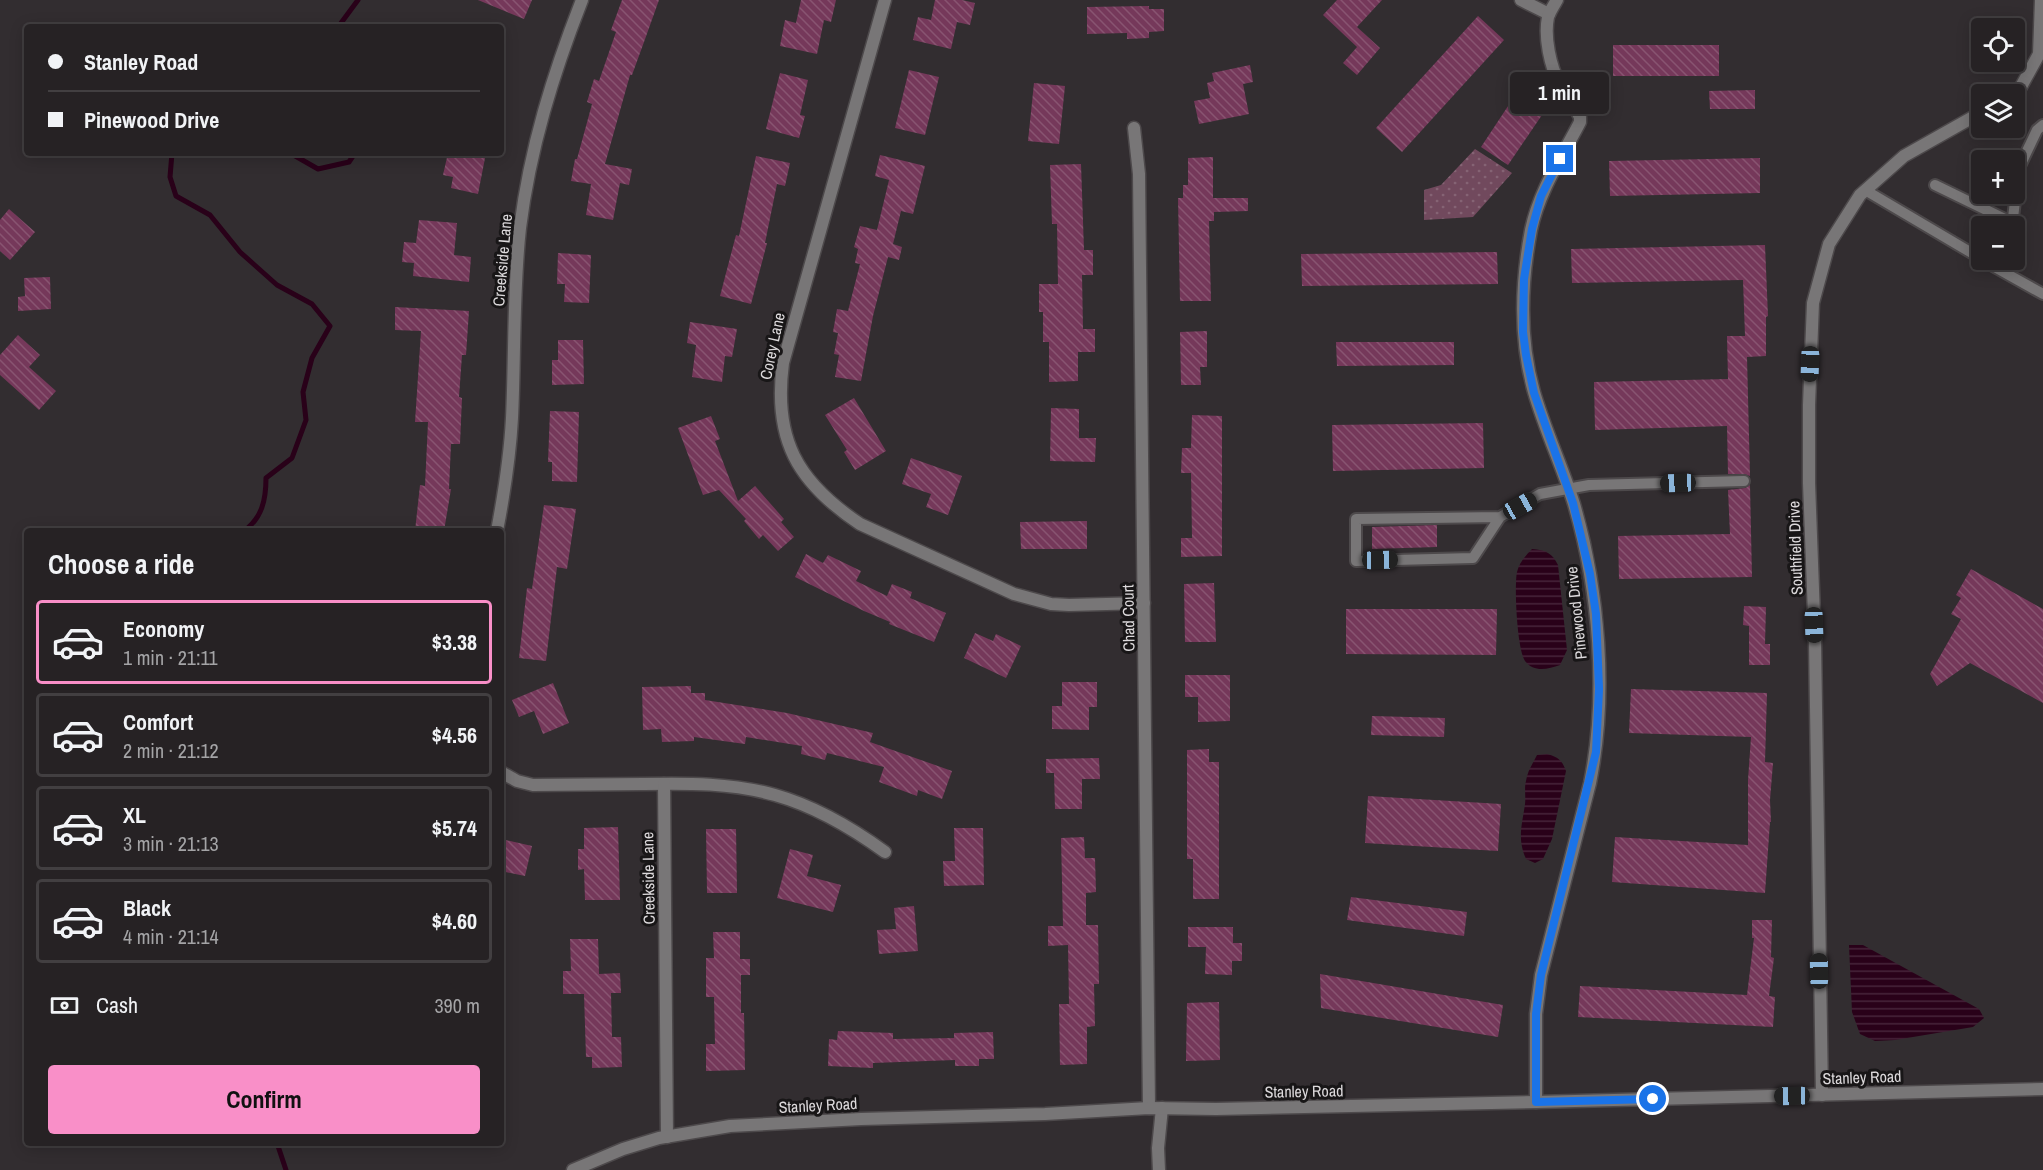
<!DOCTYPE html>
<html lang="en">
<head>
<meta charset="utf-8">
<style>
  :root { --surface:#262224; --page:#2e2a2c; --text:#f1f3f6; --muted:#a4a4a6; --line:#423f41; --accent:#f98fc8 }
  body { margin:0; font-family:"Archivo Narrow",sans-serif; background:var(--page); color:var(--text); height:100vh; display:flex; flex-direction:column; font-size:22px; white-space:nowrap }
  * { box-sizing:border-box; margin:0 }
  p { font-size:20px; color:var(--muted) }
  .icon { flex:none; width:33px; height:33px; fill:none; stroke:currentColor; stroke-width:2; stroke-linecap:round; stroke-linejoin:round }
  .map { position:relative; flex:1; overflow:hidden }
  .panel { position:absolute; left:24px; top:528px; width:480px; height:618px; display:flex; flex-direction:column; background:var(--surface); border-radius:6px; box-shadow:0 3px 15px #0003,0 0 0 2px var(--line) }
  .panel>* { flex:none }
  .banner { position:absolute; left:24px; top:24px; width:480px; height:132px; border-radius:6px; box-shadow:0 3px 15px #0003,0 0 0 2px var(--line); display:grid; align-content:center; height:132px; padding:0 24px; background:var(--surface) }
  .buttons { position:absolute; left:1971px; top:18px; display:grid; gap:12px }
  .buttons a { display:grid; place-items:center; width:54px; height:54px; border-radius:6px; background:var(--surface); box-shadow:0 3px 15px #0003,0 0 0 2px var(--line); font-size:30px }
  .end { position:absolute; width:27px; height:27px; margin:-14px; border:8px solid #1a73e8; background:#fff; box-shadow:0 0 0 3px #fff }
  .from { border-radius:50% }
  .bubble { position:absolute; height:42px; border-radius:6px; background:var(--surface); box-shadow:0 3px 15px #0003,0 0 0 2px var(--line); font-size:20px; font-weight:800; line-height:42px; text-align:center }
  .car { position:absolute; width:18px; height:36px; margin:-18px -9px; border-radius:8px; box-shadow:0 0 4px 2px #0007; background:linear-gradient(#222 24%,#8ab4d8 0 40%,#222 0 76%,#8ab4d8 0 86%,#222 0) }
  .banner b { display:flex; align-items:center; gap:21px; height:57px; font-size:22px }
  .banner b+b { border-top:2px solid var(--line) }
  .banner i { width:15px; height:15px; background:var(--text) }
  ul { padding:0; list-style:none }
  li { display:flex; align-items:center; gap:18px; height:84px; margin:0 12px 9px; padding:0 12px; border:3px solid var(--line); border-radius:6px }
  li div { flex:1 }
  li b { display:block; font-size:22px }
  li em { font-style:normal; font-weight:800 }
  li.current { border-color:var(--accent) }
  li>.icon { width:54px; height:54px; stroke-width:1.5 }
  h2 { padding:0 24px; font-size:27px; line-height:72px }
  .pay { display:flex; align-items:center; gap:15px; height:66px; padding:0 24px; font-size:22px }
  .pay p { margin-inline-start:auto }
  .button { display:flex; gap:12px; margin-top:auto; padding:12px 24px }
  .button a { flex:1; height:69px; border-radius:6px; background:var(--accent); color:#111; font-size:24px; font-weight:800; line-height:69px; text-align:center }
  .map>svg:first-child { display:block }
  .park { fill:url(#park-dots) }
  .water { fill:url(#water-rules) }
  .lines { fill:none; stroke-linecap:round; stroke-linejoin:round }
  .stream { stroke:#290119; stroke-width:5 }
  .building { fill:url(#building-back-hatch) }
  .service-casing { stroke:#4d494b; stroke-width:14 }
  .minor-casing { stroke:#4d494b; stroke-width:15 }
  .tertiary-casing { stroke:#4d494b; stroke-width:15 }
  .service { stroke:#787677; stroke-width:10 }
  .minor { stroke:#787677; stroke-width:12 }
  .tertiary { stroke:#787677; stroke-width:12 }
  .route { stroke:#1a73e8; stroke-width:8 }
  .labels { text-anchor:middle; dominant-baseline:central; stroke-width:6; stroke-linejoin:round; paint-order:stroke }
  .street-label { font-size:16px; fill:#dcd9db; stroke:#181617 }
</style>
</head>
<body>
<div class="map">
<svg width="2043" height="1170" viewBox="0 0 2043 1170">
  <defs>
    <pattern id="park-dots" width="8" height="8" patternUnits="userSpaceOnUse" patternTransform="scale(1.5)"><rect width="8" height="8" fill="#71495d"/><path d="M2 2h.1M6 6h.1" fill="none" stroke="#856374" stroke-width="1.8" stroke-linecap="round"/></pattern>
    <pattern id="water-rules" width="6" height="5" patternUnits="userSpaceOnUse" patternTransform="scale(1.5)"><rect width="6" height="5" fill="#290119"/><path d="M0 2.5h6" fill="none" stroke="#47253a"/></pattern>
    <pattern id="building-back-hatch" width="6" height="6" patternUnits="userSpaceOnUse" patternTransform="scale(1.5)"><rect width="6" height="6" fill="#75385a"/><path d="M-1 5l2 2M0 0l6 6M5-1l2 2" fill="none" stroke="#885471"/></pattern>
  </defs>
  <rect width="100%" height="100%" fill="#322d30"/>
  <path class="park" d="M1475,149l37,24 -39,44 -49,3v-30l17,-5z"/>
  <g class="water">
    <path d="M1532,549c14,1 20,4 26,16l9,85 -7,15c-12,4 -26,8 -35,-4 -8,-11 -11,-75 -8,-89 2,-9 9,-17 15,-23z"/>
    <path d="M1547,754c11,3 15,6 19,17l-14,68 -9,20 -8,4 -9,-4c-9,-21 -4,-33 -1,-55 1,-7 -1,-16 1,-23 1,-9 7,-18 11,-26z"/>
    <path d="M1849,945h14l116,64 5,9 -11,9 -78,13 -20,1 -15,-7 -8,-22z"/>
  </g>
  <g class="lines">
    <g class="stream">
      <path d="M342,27l-1,-4 17,-23"/>
      <path d="M172,153l-2,24 6,19 34,19 30,37 37,33 35,19 18,22 -18,32 -9,34 3,28 -14,38 -26,20c0,22 -4,40 -22,53"/>
      <path d="M290,153l28,16 31,-7 6,-9"/>
      <path d="M277,1143l9,27"/>
    </g>
  </g>
  <g class="building">
    <path d="M478,0h54l-8,19z"/>
    <path d="M622,0h37l-15,42 -12,33h-2l-25,89 27,5 -3,16 -9,-2 -7,37 -27,-5 5,-31 -20,-3 4,-22h2l15,-55 -5,-2 7,-23 5,2 17,-49 -5,-2z"/>
    <path d="M801,0h35l-5,22 -7,-2 -7,34 -37,-8 5,-26 11,3z"/>
    <path d="M935,0h27l13,3 -5,22 -13,-3 -6,27 -38,-9 5,-23 13,3z"/>
    <path d="M1337,0h45l-25,27 23,21 -23,27 -14,-12 14,-16 -34,-32z"/>
    <path d="M1149,6v3h15v22l-15,1v6l-22,1v-6l-40,1v-27z"/>
    <path d="M1478,16l26,24 -102,112 -26,-24z"/>
    <rect x="1613" y="45" width="106" height="31"/>
    <path d="M1250,65l3,17 -10,2 6,30 -50,10 -5,-23 16,-3 -3,-15 7,-2 -2,-8z"/>
    <path d="M909,70l30,7 -14,58 -30,-7z"/>
    <path d="M780,73l28,7 -8,35 5,1 -6,22 -33,-9z"/>
    <path d="M1034,83l31,3 -6,58 -31,-3z"/>
    <path d="M1755,90v19h-45l-1,-18z"/>
    <path d="M1516,94l28,18 -36,53 -27,-18z"/>
    <path d="M448,153h38l-8,41 -27,-6 2,-11 -10,-2z"/>
    <path d="M880,155l45,11 -12,48 -12,-3 -8,33 9,3 -3,13 -11,-3 -15,59 -12,65 -26,-4 4,-22 -5,-1 4,-21 -5,-1 4,-23 11,2 12,-47 -5,-1 3,-14 -4,-2 6,-21 17,4 12,-50 -14,-4z"/>
    <path d="M756,156l34,7 -5,23 -8,-2 -12,59h2l-16,61 -31,-8 16,-61 3,1z"/>
    <path d="M1213,157v41h35v13l-34,1v9h-5l2,80h-31l-2,-103h5v-13h5v-27z"/>
    <path d="M1760,158v35l-150,3 -1,-35z"/>
    <path d="M1081,164l3,86h9v25h-11l1,54h12v23h-17v29l-29,1v-40h-6v-30h-4v-28h19l-1,-60h-5l-2,-59z"/>
    <path d="M9,209l26,23 -25,28 -10,-9v-31z"/>
    <path d="M419,220l38,3 -3,32 17,2 -2,25 -56,-6 1,-13 -12,-1 2,-20 12,1z"/>
    <path d="M1765,245l3,71 -2,1v39l-19,1 3,119 -6,-2h-16l-1,-48 -132,4 -1,-48 134,-3 -1,-43h18l-2,-56 -171,3 -1,-34z"/>
    <path d="M1497,252l1,32 -196,2 -1,-32z"/>
    <path d="M558,253l33,2 -2,48 -25,-1 1,-18h-8z"/>
    <path d="M50,277l1,32 -33,2v-14l7,-1 -1,-18z"/>
    <path d="M395,307l74,4 -3,44h-4l-3,42 3,1 -2,46h-9l-2,45h2l-7,42h-29l5,-46 5,1 3,-64h-13l6,-91 -26,-1z"/>
    <path d="M690,322l47,7 -5,28 -7,-1 -3,26 -30,-5 4,-32 -9,-2z"/>
    <path d="M1207,331v36h-7l1,18h-20l-1,-53z"/>
    <path d="M18,335l22,20 -11,12 27,24 -17,19 -39,-35v-20z"/>
    <path d="M558,340h25l1,44 -32,1v-25h6z"/>
    <path d="M1336,342h118v23l-117,1z"/>
    <path d="M854,398l32,53 -31,19 -11,-18 3,-2 -22,-35z"/>
    <path d="M1051,408l28,1v29h17l-1,24 -45,-1z"/>
    <path d="M550,411l29,1 -2,70 -25,-1v-19h-4z"/>
    <path d="M1192,415l30,1v140l-41,1v-19h11l-1,-65h-10l1,-25h9z"/>
    <path d="M711,416l9,23 -5,2 23,60 17,-15 29,33 -3,3 13,15 -16,14 -15,-16 -4,4 -15,-18 2,-2 -27,-29 -16,5 -25,-67z"/>
    <path d="M1483,423l1,45 -151,3 -1,-46z"/>
    <path d="M911,458l51,18 -14,39 -22,-8 5,-13 -29,-10z"/>
    <path d="M1750,485l2,92 -133,2 -1,-43 112,-2 -2,-44 17,-2z"/>
    <path d="M544,505l32,4 -9,60 -10,-2 -11,94 -27,-3 8,-70 5,1z"/>
    <path d="M1087,521v28h-66l-1,-27z"/>
    <path d="M1437,525v22l-65,2v-22z"/>
    <path d="M806,554l17,9 5,-8 33,16 -5,10 31,15 5,-12 20,8 -2,6 36,15 -12,29 -45,-18 1,-2 -26,-11 -69,-34z"/>
    <path d="M1971,569l72,40v94l-73,-40 -33,23 -7,-12 31,-55 -10,-5 10,-16 -5,-3z"/>
    <path d="M1214,583l2,59h-31l-1,-58z"/>
    <path d="M1744,606l22,1 -1,37h5v21h-21v-39l-6,-1z"/>
    <path d="M1346,609h151l-1,46 -150,-1z"/>
    <path d="M975,633l18,8 3,-7 25,12 -15,32 -42,-20z"/>
    <path d="M1185,675h45v46l-32,1v-25h-13z"/>
    <path d="M1062,682h35v25h-8v23l-37,-1v-23h10z"/>
    <path d="M553,683l16,40 -26,11 -9,-23 -15,6 -7,-17z"/>
    <path d="M691,686v7h14v7l82,13 86,20 -3,9 82,29 -10,28 -24,-9 -1,6 -38,-14 5,-15 -57,-14 -2,7 -24,-6 1,-8 -56,-9 -1,7 -51,-7v4l-32,1 -1,-13 -18,1 -1,-43z"/>
    <path d="M1631,689l136,4 -2,69 8,1 -3,37 1,22h-1l-5,71 -153,-11 3,-45 133,8v-65l3,-43 -122,-4z"/>
    <path d="M1372,716l73,2 -1,19 -73,-2z"/>
    <path d="M1209,749v13h10v137h-26v-40h-6v-109z"/>
    <path d="M1099,758l1,21h-18v30h-27l-1,-36h-8v-14z"/>
    <path d="M1368,796l133,8 -3,47 -133,-8z"/>
    <path d="M618,827l2,73h-35l-1,-31 -6,1v-21h6v-21z"/>
    <path d="M954,828h29l1,57 -40,1 -1,-25h12z"/>
    <path d="M706,829h30l1,64h-30z"/>
    <path d="M1084,837l1,21h10l1,34 -10,1v32h12l1,59h-5l1,42 -8,1v37l-27,1 -1,-61h10l-1,-59 -20,1v-20h15l-2,-88z"/>
    <path d="M501,839l31,7 -7,30 -24,-5z"/>
    <path d="M790,849l23,6 -6,21 34,9 -8,27 -56,-14z"/>
    <path d="M1351,897l116,15 -3,24 -117,-16z"/>
    <path d="M914,906l4,45 -39,3 -2,-24 19,-1 -2,-21z"/>
    <path d="M1752,920h20l-1,37 3,1 -5,38 6,1 -2,30 -195,-10 2,-31 167,9 7,-57h-2z"/>
    <path d="M1188,927h45v16h9v18h-10v14l-27,-1 1,-27h-18z"/>
    <path d="M713,932h27v27h10v16h-9v38h3l1,57 -39,1v-27h9l-1,-47h-8v-39h8z"/>
    <path d="M570,939h28l1,35 21,-1 1,20h-10l1,44h9l1,30 -30,1v-11h-6l-2,-63h-21v-23h8z"/>
    <path d="M1320,974l183,31 -5,32 -177,-29z"/>
    <path d="M1219,1002l1,58 -34,1 1,-58z"/>
    <path d="M838,1031l55,2v6l61,-1v-5l39,-1 1,27h-15v7h-24v-6l-82,3v5l-45,-2 1,-27 8,1z"/>
  </g>
  <g class="lines">
    <defs>
      <g id="service">
        <path d="M1935,185l78,38"/>
        <path d="M1865,190l117,69"/>
        <path d="M2012,226l7,-58 18,-38 6,-5"/>
        <path d="M1982,260l61,34"/>
        <path d="M1500,517l-27,41 -117,3v-42l144,-2 40,-23 49,-9 155,-4"/>
      </g>
      <g id="minor">
        <path d="M885,0l-102,363c-10,76 14,119 77,161l154,70 37,10 18,1 75,-2"/>
        <path d="M1521,0l28,14"/>
        <path d="M2014,95l3,-1 22,-40 2,-54"/>
        <path d="M1134,128l5,46 10,934"/>
        <path d="M497,531c7,-37 13,-75 15,-113 3,-63 1,-127 8,-190 10,-80 33,-154 62,-228"/>
        <path d="M501,772l16,9 16,4c37,0 74,-1 110,-1 45,-1 89,-1 132,11 39,11 77,33 110,57"/>
        <path d="M664,784l3,353"/>
        <path d="M1822,1095l-7,-453 -6,-159v-78l4,-102 16,-59 31,-49 44,-39 78,-44"/>
        <path d="M1536,1102v-88l5,-39 49,-192c18,-89 9,-193 -16,-279 -12,-38 -29,-74 -40,-112 -15,-53 -13,-109 -3,-162 8,-39 31,-73 49,-108v-5c-6,-11 -14,-21 -20,-32 -10,-19 -16,-48 -12,-68 2,-6 6,-12 9,-17"/>
        <path d="M1159,1170l-1,-22 4,-40"/>
      </g>
      <path id="tertiary" d="M573,1170l50,-21 36,-11 71,-12 131,-7 184,-5 104,-6 67,1 320,-7 507,-13"/>
    </defs>
    <use href="#service" class="service-casing"/>
    <use href="#minor" class="minor-casing"/>
    <use href="#tertiary" class="tertiary-casing"/>
    <use href="#service" class="service"/>
    <use href="#minor" class="minor"/>
    <use href="#tertiary" class="tertiary"/>
  </g>
  <g class="lines">
    <path class="route" d="M1560,159l-19,37 -9,33 -8,50 -1,53 3,23 8,38 39,110 17,71 6,40 3,75 -3,63 -55,223 -5,39v88l117,-3"/>
  </g>
  <g class="labels">
    <g class="street-label">
      <text transform="translate(502 260) rotate(-85)">Creekside Lane</text>
      <text transform="translate(772 346) rotate(-78)">Corey Lane</text>
      <text transform="translate(1795 548) rotate(-92)">Southfield Drive</text>
      <text transform="translate(1576 613) rotate(-96)">Pinewood Drive</text>
      <text transform="translate(1128 618) rotate(-91)">Chad Court</text>
      <text transform="translate(648 878) rotate(-91)">Creekside Lane</text>
      <text transform="translate(1862 1077) rotate(-2)">Stanley Road</text>
      <text transform="translate(1304 1091) rotate(-1)">Stanley Road</text>
      <text transform="translate(818 1105) rotate(-3)">Stanley Road</text>
    </g>
  </g>
</svg>
<div class="buttons">
<a><svg class="icon" aria-label="locate" viewBox="0 0 24 24"><circle cx="12" cy="12" r="6"/><path d="M12 2v4M12 18v4M2 12h4M18 12h4"/></svg></a>
<a><svg class="icon" aria-label="layers" viewBox="0 0 24 24"><path d="M12 4l9 5-9 5-9-5zM3 14l9 5 9-5"/></svg></a>
<a>+</a>
<a>−</a>
</div>
<i class="end from" style="left:1653px;top:1099px"></i>
<i class="end" style="left:1560px;top:159px"></i>
<div class="bubble" style="left:1510px;top:72px;width:99px">1 min</div>
<i class="car" style="left:1810px;top:364px;rotate:182deg"></i>
<i class="car" style="left:1678px;top:483px;rotate:268deg"></i>
<i class="car" style="left:1520px;top:506px;rotate:61deg"></i>
<i class="car" style="left:1380px;top:560px;rotate:89deg"></i>
<i class="car" style="left:1814px;top:625px;rotate:178deg"></i>
<i class="car" style="left:1819px;top:971px;rotate:359deg"></i>
<i class="car" style="left:1792px;top:1096px;rotate:269deg"></i>
<div class="banner">
<b><i class="from"></i>Stanley Road</b>
<b><i></i>Pinewood Drive</b>
</div>
<section class="panel">
<h2>Choose a ride</h2>
<ul>
<li class="current"><svg class="icon" aria-label="car" viewBox="0 0 24 24"><path d="M5 17H2v-5l4-1 3-4h7l3 4 3 1v5h-3M9 17h6M6 11h13"/><circle cx="7" cy="17" r="2"/><circle cx="17" cy="17" r="2"/></svg><div><b>Economy</b><p>1 min · 21:11</p></div><em>$3.38</em></li>
<li><svg class="icon" aria-label="car" viewBox="0 0 24 24"><path d="M5 17H2v-5l4-1 3-4h7l3 4 3 1v5h-3M9 17h6M6 11h13"/><circle cx="7" cy="17" r="2"/><circle cx="17" cy="17" r="2"/></svg><div><b>Comfort</b><p>2 min · 21:12</p></div><em>$4.56</em></li>
<li><svg class="icon" aria-label="car" viewBox="0 0 24 24"><path d="M5 17H2v-5l4-1 3-4h7l3 4 3 1v5h-3M9 17h6M6 11h13"/><circle cx="7" cy="17" r="2"/><circle cx="17" cy="17" r="2"/></svg><div><b>XL</b><p>3 min · 21:13</p></div><em>$5.74</em></li>
<li><svg class="icon" aria-label="car" viewBox="0 0 24 24"><path d="M5 17H2v-5l4-1 3-4h7l3 4 3 1v5h-3M9 17h6M6 11h13"/><circle cx="7" cy="17" r="2"/><circle cx="17" cy="17" r="2"/></svg><div><b>Black</b><p>4 min · 21:14</p></div><em>$4.60</em></li>
</ul>
<div class="pay"><svg class="icon" aria-label="cash" viewBox="0 0 24 24"><path d="M3 7h18v10H3z"/><circle cx="12" cy="12" r="2"/></svg>Cash<p>390 m</p></div>
<div class="button"><a>Confirm</a></div>
</section>
</div>
</body>
</html>
